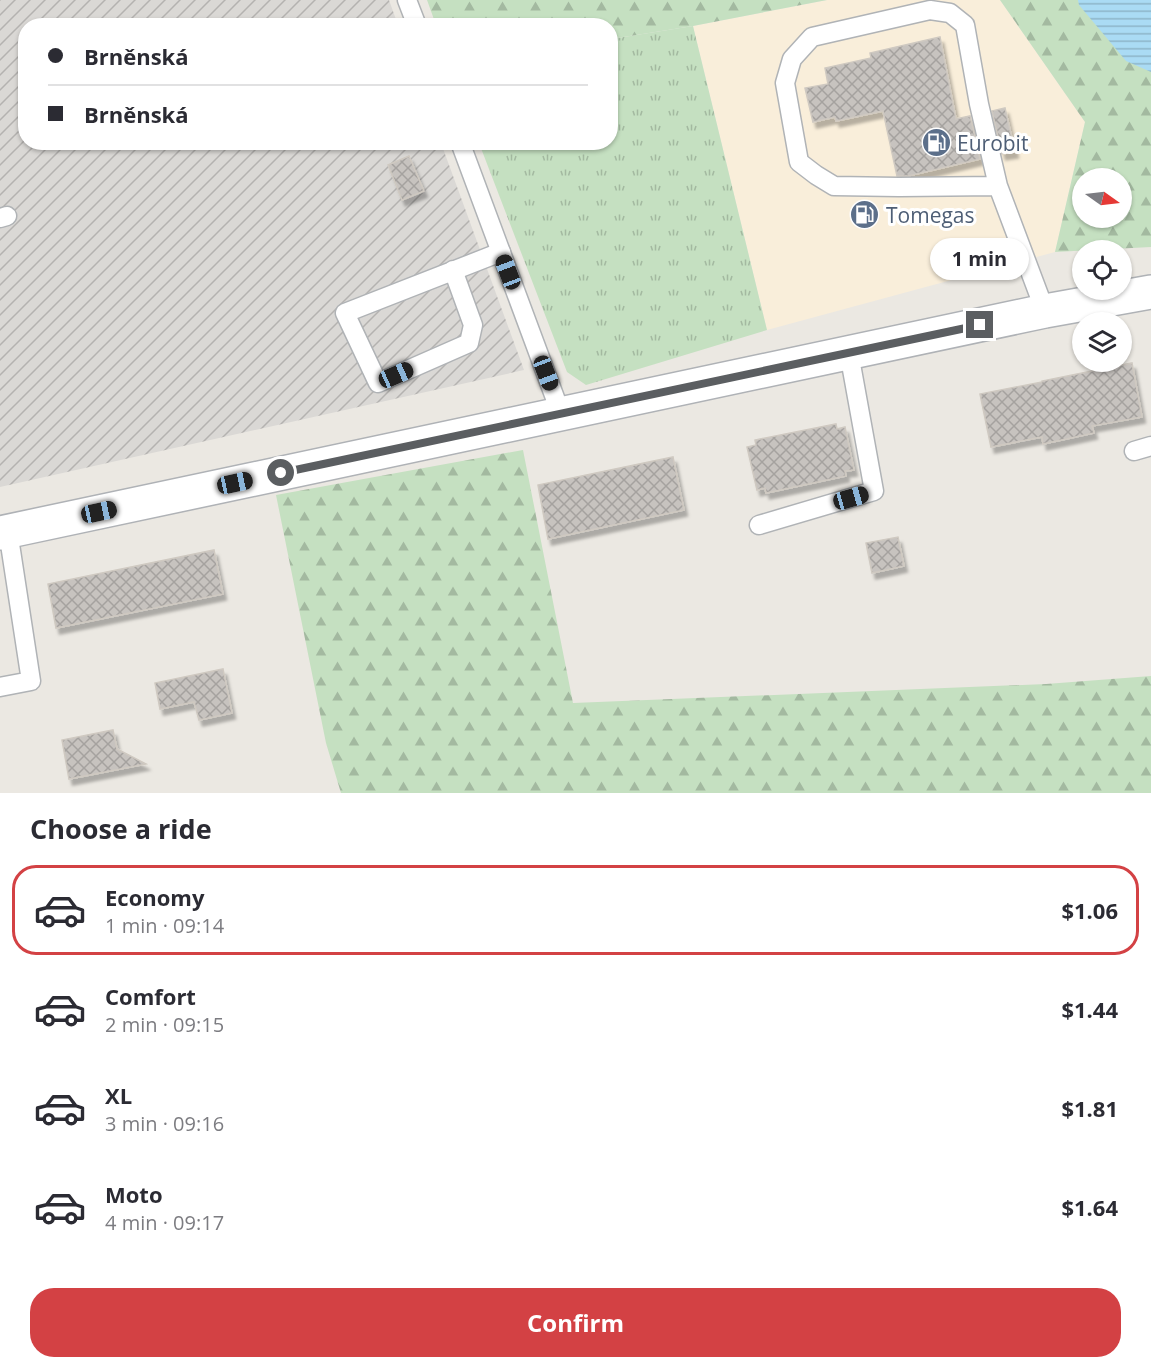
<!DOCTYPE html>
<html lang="en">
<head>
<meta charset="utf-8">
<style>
  :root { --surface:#fff; --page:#f2f2f3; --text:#2b2b33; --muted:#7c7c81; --line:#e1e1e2; --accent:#d34144 }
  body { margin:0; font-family:"Open Sans",sans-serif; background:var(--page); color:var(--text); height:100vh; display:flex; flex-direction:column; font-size:22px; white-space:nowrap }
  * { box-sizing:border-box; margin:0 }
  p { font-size:20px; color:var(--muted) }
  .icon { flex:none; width:33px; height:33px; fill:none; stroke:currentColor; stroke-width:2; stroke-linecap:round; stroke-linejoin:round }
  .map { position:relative; height:793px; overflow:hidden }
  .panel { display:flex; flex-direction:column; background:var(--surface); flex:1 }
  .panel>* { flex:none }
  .hud { position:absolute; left:18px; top:18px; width:600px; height:132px; border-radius:24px; box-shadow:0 2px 4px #0004; display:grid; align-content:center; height:132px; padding:0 30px; background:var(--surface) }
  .needle { width:39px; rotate:104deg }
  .buttons { position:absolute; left:1072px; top:168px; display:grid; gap:12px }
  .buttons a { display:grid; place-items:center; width:60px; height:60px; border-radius:50%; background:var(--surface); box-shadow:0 2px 4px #0004; font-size:30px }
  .end { position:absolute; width:27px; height:27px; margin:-14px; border:8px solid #5b5e61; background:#fff; box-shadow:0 0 0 3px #fff }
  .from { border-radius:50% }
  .bubble { position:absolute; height:42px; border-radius:21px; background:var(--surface); box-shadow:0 2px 4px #0004; font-size:20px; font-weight:700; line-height:42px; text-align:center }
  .car { position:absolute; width:18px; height:36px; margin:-18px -9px; border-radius:8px; box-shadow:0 0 4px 2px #0007; background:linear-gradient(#222 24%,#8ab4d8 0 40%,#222 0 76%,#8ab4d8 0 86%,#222 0) }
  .hud b { display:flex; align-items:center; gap:21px; height:57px; font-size:22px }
  .hud b+b { border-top:2px solid var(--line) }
  .hud i { width:15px; height:15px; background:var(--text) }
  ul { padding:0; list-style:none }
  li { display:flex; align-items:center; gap:18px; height:90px; margin:0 12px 9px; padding:0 18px; border:3px solid transparent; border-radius:24px }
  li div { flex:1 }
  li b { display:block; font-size:22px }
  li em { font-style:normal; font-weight:700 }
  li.selected { border-color:var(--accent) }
  li>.icon { width:54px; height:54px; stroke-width:1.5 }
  h2 { padding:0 30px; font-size:27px; line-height:72px }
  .button { display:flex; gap:12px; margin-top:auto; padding:12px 30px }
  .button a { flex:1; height:69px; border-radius:24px; background:var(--accent); color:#fff; font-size:24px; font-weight:700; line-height:69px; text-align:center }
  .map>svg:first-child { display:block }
  .commercial { fill:#f9eeda }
  .industrial { fill:url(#industrial-furrows) }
  .grass { fill:url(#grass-tufts) }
  .forest { fill:url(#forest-firs); fill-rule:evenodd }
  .water { fill:url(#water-rules) }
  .building { fill:url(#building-cross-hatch); stroke:#cfc9c1; stroke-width:1.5; filter:url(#shadow) }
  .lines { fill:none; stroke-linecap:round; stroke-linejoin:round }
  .lane-casing { stroke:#b0b3b6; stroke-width:21 }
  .secondary-casing { stroke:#afb2b6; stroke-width:36 }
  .lane { stroke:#fff; stroke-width:18 }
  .secondary { stroke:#fff; stroke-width:33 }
  .route { stroke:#5b5e61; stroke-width:8 }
  .labels { text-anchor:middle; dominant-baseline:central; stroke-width:6; stroke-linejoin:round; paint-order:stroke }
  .service-label { font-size:21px; fill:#4e5e75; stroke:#fff; text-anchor:start }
</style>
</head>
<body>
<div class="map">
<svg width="1151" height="793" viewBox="0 0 1151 793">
  <defs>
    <pattern id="industrial-furrows" width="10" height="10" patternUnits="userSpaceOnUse" patternTransform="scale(1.5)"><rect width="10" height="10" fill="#dad8d5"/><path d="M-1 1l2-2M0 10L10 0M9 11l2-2" fill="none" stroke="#b4b2b0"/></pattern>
    <pattern id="grass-tufts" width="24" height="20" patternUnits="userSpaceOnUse" patternTransform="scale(1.5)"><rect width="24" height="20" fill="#c5e0c1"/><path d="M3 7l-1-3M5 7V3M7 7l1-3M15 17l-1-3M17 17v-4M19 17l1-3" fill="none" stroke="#a3b9a0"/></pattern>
    <pattern id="forest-firs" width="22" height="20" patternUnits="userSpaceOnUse" patternTransform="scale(1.5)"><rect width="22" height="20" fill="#c5e0c1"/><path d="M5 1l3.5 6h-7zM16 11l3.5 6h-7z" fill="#a3b9a0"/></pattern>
    <pattern id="water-rules" width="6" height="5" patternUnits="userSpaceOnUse" patternTransform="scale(1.5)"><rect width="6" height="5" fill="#aadbf4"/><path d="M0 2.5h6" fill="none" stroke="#8db5c9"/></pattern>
    <pattern id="building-cross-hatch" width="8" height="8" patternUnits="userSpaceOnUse" patternTransform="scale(1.5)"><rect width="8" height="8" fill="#c7c3bf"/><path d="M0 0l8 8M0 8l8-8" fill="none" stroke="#a5a29f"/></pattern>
    <filter id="shadow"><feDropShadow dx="3.5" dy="6" stdDeviation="1.5" flood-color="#0004"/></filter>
  </defs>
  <rect width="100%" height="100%" fill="#ebe8e2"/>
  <path class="commercial" d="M827,0h173l85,122 -30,130 -288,78 -74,-304z"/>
  <path class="industrial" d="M0,0h389l9,25 -372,1v116l415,1 83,227 -524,117z"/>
  <path class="grass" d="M693,26l74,304 -181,55 -19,-13 -88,-229 131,-1 1,-103z"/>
  <g class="forest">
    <path d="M427,0h400l-134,26 -82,13 -1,-13 -174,-1z"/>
    <path d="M1000,0h151v247l-96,5 30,-130zM1083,178h39v40h-39z"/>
    <path d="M523,450l50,253 473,-19 105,-8v117h-810l-15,-50 -50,-248z"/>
  </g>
  <path class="water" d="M1078,0h73v72l-25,-11 -47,-56z"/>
  <g class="building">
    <path d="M940,37l16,82 14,-3 10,43 -72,17h-11l-14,-65 -47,10 -1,-4 -22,5 -8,-34 23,-4 -3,-16 46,-10 -1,-5z"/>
    <path d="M1005,108l10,44 -13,2 -10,-43z"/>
    <path d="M409,156l15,35 -22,9 -14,-35z"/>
    <path d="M1132,363l10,54 -50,9 2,7 -51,11 -1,-7 -51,10 -11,-53 62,-12v-1z"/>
    <path d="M836,424l1,5 8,-2 9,43 -9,1 1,5 -80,17 -1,-5 -8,2 -10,-43 9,-2 -1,-5z"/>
    <path d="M673,457l11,53 -136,29 -10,-54z"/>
    <path d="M898,537l6,29 -32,7 -6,-30z"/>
    <path d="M214,550l9,44 -167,34 -8,-44z"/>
    <path d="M223,669l9,44 -33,7 -5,-18 -34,7 -5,-26z"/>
    <path d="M113,730l4,19 29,15 -77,15 -7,-39z"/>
  </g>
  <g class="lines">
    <defs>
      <g id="lane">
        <path d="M407,0l10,26"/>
        <path d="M460,142l101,272"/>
        <path d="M998,186l-99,1 -65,-1 -18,-11 -17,-13 -14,-79 7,-24 20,-22 118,-27 20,3 15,12 14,79 19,82 47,125"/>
        <path d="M0,218l7,-2"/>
        <path d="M453,270l20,55 -4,18 -91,40 -33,-70 156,-61"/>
        <path d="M1134,451l17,-5"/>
        <path d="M759,525l115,-34 -25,-138"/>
        <path d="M0,687l31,-6 -23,-150"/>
      </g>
      <path id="secondary" d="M0,533l1045,-222 106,-19"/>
    </defs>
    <use href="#lane" class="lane-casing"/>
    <use href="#secondary" class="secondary-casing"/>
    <use href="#lane" class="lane"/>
    <use href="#secondary" class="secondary"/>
  </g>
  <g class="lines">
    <path class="route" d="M281,473l699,-148"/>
  </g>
  <defs>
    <symbol id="fuel-disc" viewBox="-11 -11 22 22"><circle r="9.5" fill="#5c6f8a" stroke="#fff"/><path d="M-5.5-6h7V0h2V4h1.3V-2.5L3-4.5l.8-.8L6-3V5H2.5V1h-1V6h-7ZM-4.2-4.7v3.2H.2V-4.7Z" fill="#fff"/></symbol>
  </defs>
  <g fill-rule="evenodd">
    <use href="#fuel-disc" x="920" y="126" width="33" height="33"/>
    <use href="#fuel-disc" x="848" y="198" width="33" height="33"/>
  </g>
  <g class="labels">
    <g class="service-label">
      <text x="957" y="143">Eurobit</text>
      <text x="886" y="215">Tomegas</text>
    </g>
  </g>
</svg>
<div class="buttons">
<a><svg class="needle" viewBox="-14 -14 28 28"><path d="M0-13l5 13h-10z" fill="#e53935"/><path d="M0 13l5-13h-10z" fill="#7c7c81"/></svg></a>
<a><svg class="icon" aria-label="locate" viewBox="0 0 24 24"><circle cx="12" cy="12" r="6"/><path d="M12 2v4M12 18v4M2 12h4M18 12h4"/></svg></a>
<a><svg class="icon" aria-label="layers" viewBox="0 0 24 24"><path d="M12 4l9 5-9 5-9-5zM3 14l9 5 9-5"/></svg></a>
</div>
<i class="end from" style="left:281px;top:473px"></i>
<i class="end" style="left:980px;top:325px"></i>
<div class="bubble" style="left:930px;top:238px;width:99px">1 min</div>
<i class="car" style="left:508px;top:272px;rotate:339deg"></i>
<i class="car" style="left:546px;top:373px;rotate:159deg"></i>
<i class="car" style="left:396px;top:375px;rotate:66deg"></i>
<i class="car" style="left:235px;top:483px;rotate:78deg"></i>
<i class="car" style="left:851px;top:498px;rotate:74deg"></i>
<i class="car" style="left:99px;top:512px;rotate:78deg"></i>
<div class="hud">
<b><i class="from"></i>Brněnská</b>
<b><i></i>Brněnská</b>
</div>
</div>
<section class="panel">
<h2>Choose a ride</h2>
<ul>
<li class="selected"><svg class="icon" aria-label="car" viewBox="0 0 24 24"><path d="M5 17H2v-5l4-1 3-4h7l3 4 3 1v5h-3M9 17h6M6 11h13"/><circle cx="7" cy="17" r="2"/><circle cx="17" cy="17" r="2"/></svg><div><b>Economy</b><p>1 min · 09:14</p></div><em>$1.06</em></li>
<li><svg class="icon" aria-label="car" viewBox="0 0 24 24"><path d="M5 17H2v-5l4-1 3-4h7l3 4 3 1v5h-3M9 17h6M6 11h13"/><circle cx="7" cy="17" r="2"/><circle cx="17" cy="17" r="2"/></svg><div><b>Comfort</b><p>2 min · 09:15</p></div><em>$1.44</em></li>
<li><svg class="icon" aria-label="car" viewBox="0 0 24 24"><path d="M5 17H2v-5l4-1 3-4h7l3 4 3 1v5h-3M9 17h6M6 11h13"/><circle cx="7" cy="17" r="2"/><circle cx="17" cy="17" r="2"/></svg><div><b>XL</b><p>3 min · 09:16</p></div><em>$1.81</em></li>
<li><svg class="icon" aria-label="car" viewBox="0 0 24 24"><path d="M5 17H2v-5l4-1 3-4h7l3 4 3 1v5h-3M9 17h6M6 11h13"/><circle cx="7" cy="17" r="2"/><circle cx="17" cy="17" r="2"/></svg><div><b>Moto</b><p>4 min · 09:17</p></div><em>$1.64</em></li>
</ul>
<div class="button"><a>Confirm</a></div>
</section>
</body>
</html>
